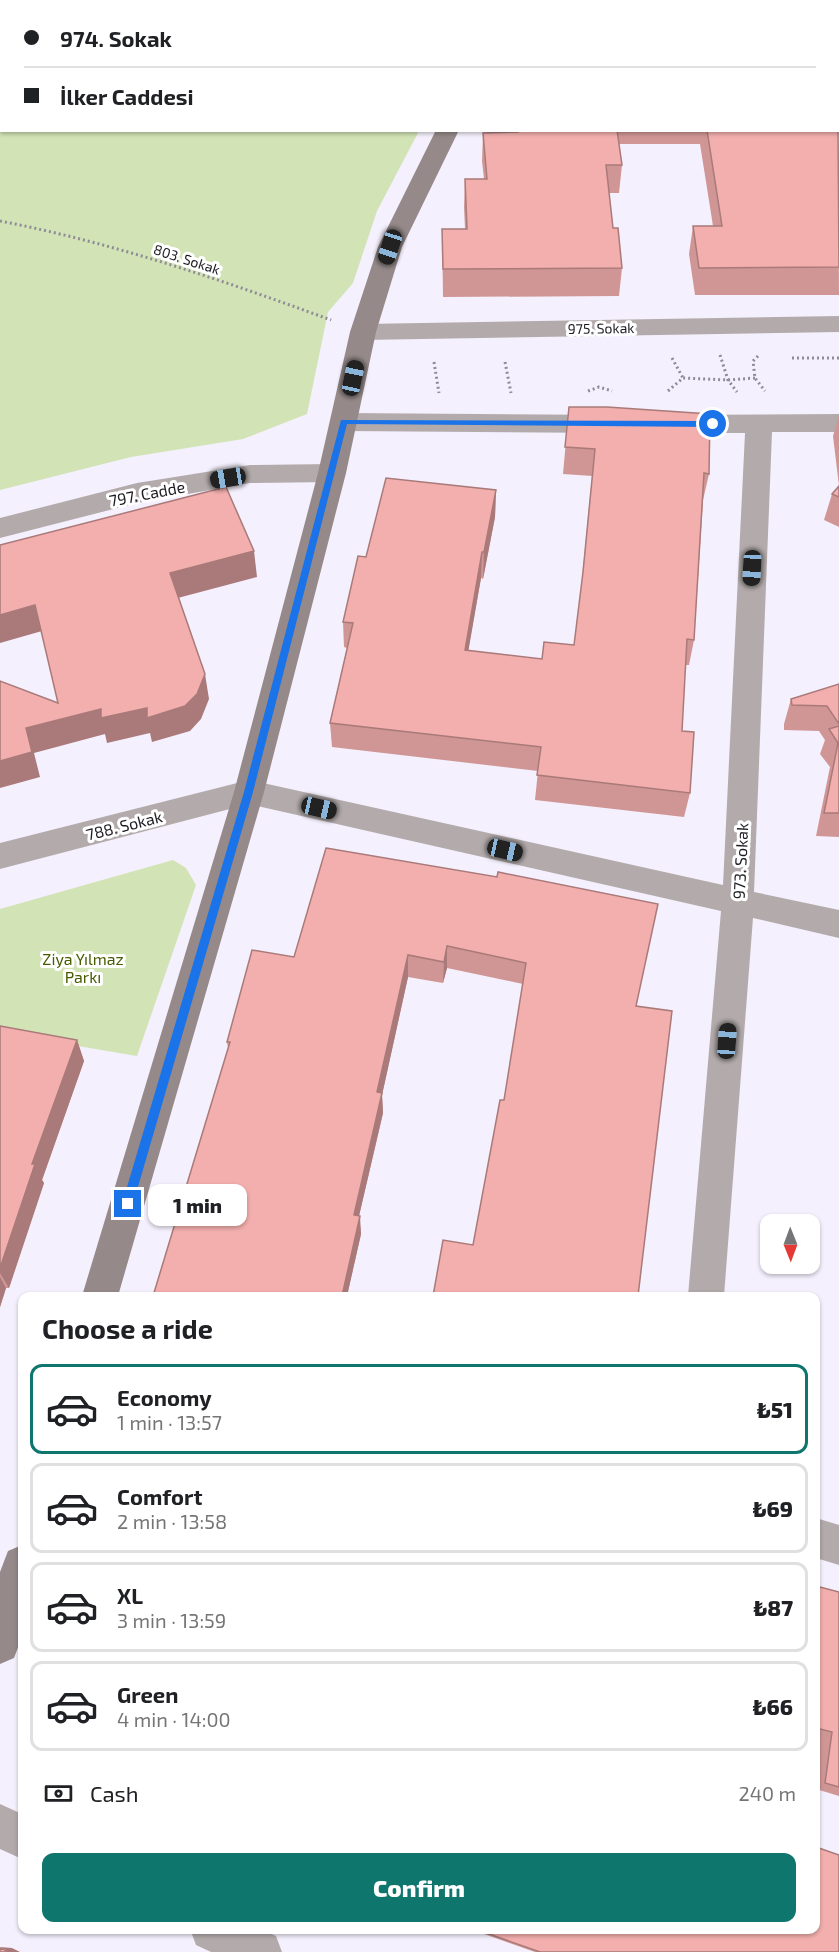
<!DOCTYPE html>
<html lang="en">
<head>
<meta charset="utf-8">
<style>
  :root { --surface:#fff; --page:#f6f6f6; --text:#202124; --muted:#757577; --line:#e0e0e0; --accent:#0f766e }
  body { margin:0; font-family:"Exo 2",sans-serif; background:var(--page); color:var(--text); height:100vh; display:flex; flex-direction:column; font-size:22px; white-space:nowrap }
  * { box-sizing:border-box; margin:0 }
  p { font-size:20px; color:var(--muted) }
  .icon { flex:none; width:33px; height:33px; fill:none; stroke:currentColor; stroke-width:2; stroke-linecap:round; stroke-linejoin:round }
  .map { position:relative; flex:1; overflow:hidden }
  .side { position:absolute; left:18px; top:1292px; width:802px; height:642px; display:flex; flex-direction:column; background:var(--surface); border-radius:12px; box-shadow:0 2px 4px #0004 }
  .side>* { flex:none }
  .banner { position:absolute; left:0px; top:0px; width:840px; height:132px; box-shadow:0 2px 4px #0004; display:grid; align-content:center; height:132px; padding:0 24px; background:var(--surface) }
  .needle { width:39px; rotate:179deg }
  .tools { position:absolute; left:760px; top:1214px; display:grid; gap:12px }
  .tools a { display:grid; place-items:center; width:60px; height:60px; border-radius:12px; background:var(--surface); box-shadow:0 2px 4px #0004; font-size:30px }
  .end { position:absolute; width:27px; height:27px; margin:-14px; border:8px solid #1a73e8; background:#fff; box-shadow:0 0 0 3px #fff }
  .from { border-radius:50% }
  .bubble { position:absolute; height:42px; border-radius:12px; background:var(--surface); box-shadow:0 2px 4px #0004; font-size:20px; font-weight:800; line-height:42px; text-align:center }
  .car { position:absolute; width:18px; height:36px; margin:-18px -9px; border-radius:8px; box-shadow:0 0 4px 2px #0007; background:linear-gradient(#222 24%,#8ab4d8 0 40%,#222 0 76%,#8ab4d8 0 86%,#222 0) }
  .banner b { display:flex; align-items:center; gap:21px; height:57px; font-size:22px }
  .banner b+b { border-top:2px solid var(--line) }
  .banner i { width:15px; height:15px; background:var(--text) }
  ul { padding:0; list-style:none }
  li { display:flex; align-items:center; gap:18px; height:90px; margin:0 12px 9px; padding:0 12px; border:3px solid var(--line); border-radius:12px }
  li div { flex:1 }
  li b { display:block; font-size:22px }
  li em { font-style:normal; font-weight:800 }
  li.selected { border-color:var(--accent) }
  li>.icon { width:54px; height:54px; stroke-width:1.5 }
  h2 { padding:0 24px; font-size:27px; line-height:72px }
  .pay { display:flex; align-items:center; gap:15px; height:66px; padding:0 24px; font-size:22px }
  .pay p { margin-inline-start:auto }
  .button { display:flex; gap:12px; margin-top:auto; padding:12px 24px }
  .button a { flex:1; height:69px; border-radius:12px; background:var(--accent); color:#fff; font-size:24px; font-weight:800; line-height:69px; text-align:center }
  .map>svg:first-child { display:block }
  .green { fill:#d2e3b5 }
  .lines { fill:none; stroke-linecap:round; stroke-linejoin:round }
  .path { stroke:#8f8c96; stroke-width:3; stroke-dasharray:2 3; stroke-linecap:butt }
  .street { fill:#b3abab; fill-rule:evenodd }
  .secondary { fill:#958989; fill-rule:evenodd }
  .wall { fill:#d09695 }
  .shaded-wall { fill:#a97a79 }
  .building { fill:#f2afad; stroke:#a97a79; stroke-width:1.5 }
  .route { fill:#1a73e8 }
  .labels { text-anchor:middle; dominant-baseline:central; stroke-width:6; stroke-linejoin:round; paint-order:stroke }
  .far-street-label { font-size:14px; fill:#1d1b21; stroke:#fff }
  .street-label { font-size:16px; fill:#1d1b21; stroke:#fff }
  .park-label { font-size:16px; fill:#475c01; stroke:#fff }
</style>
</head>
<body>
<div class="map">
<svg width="839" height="1952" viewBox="0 0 839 1952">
  <rect width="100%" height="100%" fill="#f4f0fd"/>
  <g class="green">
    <path d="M0,0l272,1 -270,1v128l417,1 -42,80 -24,72 -25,29 -21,102 -64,25 -112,18 -131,33z"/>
    <path d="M173,860l13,8 10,17 -59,171 -137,-23v-124z"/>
  </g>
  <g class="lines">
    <g class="path">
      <path d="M0,221c114,22 222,59 331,99"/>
      <path d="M720,355l8,25 9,12"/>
      <path d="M758,356l-5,5 2,17 10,13"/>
      <path d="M672,358l11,20"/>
      <path d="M792,358h47"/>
      <path d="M434,362l5,31"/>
      <path d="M505,362l6,31"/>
      <path d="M588,391l11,-4 13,4"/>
      <path d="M668,391l15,-13 45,2 27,-2"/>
    </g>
    <g class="street">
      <rect x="838" y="66" width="1" height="14"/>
      <path d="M839,316v16l-476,8 -9,-2 -4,-6 4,-6 9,-2z"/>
      <path d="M344,413l268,2 9,3 4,6 -4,6 -9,3 -268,-2 -9,-3 -4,-6 4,-6z"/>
      <path d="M839,414v18h-67l-18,460 85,18v28l-86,-20 -29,378h-36l33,-385 -472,-107 -249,65v-26l249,-63 474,105 22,-452h-81l-9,-3 -4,-6 4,-6 9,-3z"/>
      <path d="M332,464l10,2 4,7 -4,7 -10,2 -82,1 -113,20 -137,35v-20l137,-35 113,-18z"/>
      <path d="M816,1518l23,7v40l-23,-7z"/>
      <path d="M0,1804l22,10v45l-22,-10z"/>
      <path d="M190,1929h71l15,7 6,16h-71l-15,-7z"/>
    </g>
    <g class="secondary">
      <rect x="505" y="0" width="22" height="2"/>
      <path d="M436,130h23l-57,117 -26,85 -30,141 -82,319 -146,504h-36l152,-504 84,-319 32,-141 28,-85z"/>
      <path d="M22,1545v92l-8,21 -14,6v-92l8,-21z"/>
    </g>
  </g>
  <g class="wall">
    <path d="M558,0h245l1,2h-246z"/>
    <path d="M510,130h328l1,165h-144l-6,-41 4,-28h20l-13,-82h-81l3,21 -3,28h-10l4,35 9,40 -3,28 -176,1 -1,-68h23l-1,-22 1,-28h19l-2,-18 1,-28 28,-1z"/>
    <path d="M569,407l140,67 -6,26 -9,140 -5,25h-4l-3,66 8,62 -6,24 -149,-17 3,-29 -206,-24 -2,-24 17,-75 -3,-1 -1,-25 23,-65 130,-67 -1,27 -12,62 -2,-1 -13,73 74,8 32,-14 7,-55 11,-114 -29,-2z"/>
    <path d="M839,415v112l-15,-7 8,-26 7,-8 -6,-50z"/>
    <path d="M839,684v153l-23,-1 14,-69 -10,-13 5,-14 -6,-9 -35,-1v-6l7,-25z"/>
    <path d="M497,877l161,27 -185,341 31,-145 19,-116 -76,-16 -4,15 -35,-6 -26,118 1,18 -24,103 2,18 -14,62h-194l75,-248 -1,-6 67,-85z"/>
    <path d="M0,1026l77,14 7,21 -42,119 2,3 -35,105h-3l-6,19z"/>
    <path d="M816,1586l23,6v204l-23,-7v-16l4,-34 -4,-1z"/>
    <path d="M470,1929h346l23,23h-304z"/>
  </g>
  <g class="shaded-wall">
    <path d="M496,490l-1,27 -12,62 1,-27z"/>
    <path d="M254,551l3,26 -83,22 -4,-26z"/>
    <path d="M482,552l-1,26 -17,98 1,-26z"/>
    <path d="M35,605l7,26 -42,12v-28z"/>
    <path d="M205,674l4,25 -8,20 -11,12 -38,11 -2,-9 -43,10 -2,-9 -71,19 6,24 -40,11v-27l26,-33z"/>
    <path d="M447,946v22l-4,15 1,-21z"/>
    <path d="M408,955v22l-26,118 1,18 -28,120 -1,-18 23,-123z"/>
    <path d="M77,1040l7,21 -42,119 2,3 -35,105 -9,-15v-5l32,-104z"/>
    <path d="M360,1216l1,18 -14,62h-5z"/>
    <path d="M0,1277l6,11 -6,19z"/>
    <path d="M0,1947l12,1 8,4h-10z"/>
  </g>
  <g class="building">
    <rect x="566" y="0" width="66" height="2"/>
    <path d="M696,0h107l1,2h-107z"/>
    <path d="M838,129l1,138 -140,1 -6,-42h29l-15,-96h131z"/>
    <path d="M518,130h99l5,35h-16l7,63h5l4,40 -179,1 -1,-40h25l-2,-50h22l-4,-46 35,-1z"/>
    <path d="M569,407h38l103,7 -1,60 -5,-1 -10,167 -7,-1 -5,92 12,1 -4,61 -153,-18 4,-28 -211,-24 23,-100 -10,-1 15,-66 8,1 20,-79 110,12 -12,62h-2l-17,98 77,9 2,-17 30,3 9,-73 12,-123 -30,-2z"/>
    <path d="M839,486v11l-7,-3z"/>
    <path d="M226,487l28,64 -84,22 35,101 -8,20 -12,12 -38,12v-10l-46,10v-9l-75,19 6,24 -32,9v-80l58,22 -23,-98 -35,10v-70z"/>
    <path d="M839,684v40l-12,-18 -35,-1 -1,-6z"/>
    <path d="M839,726v87h-15l14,-70 -9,-14z"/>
    <path d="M326,848l171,29 1,-5 160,32 -22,102 36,5 -34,285h-205l10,-56 30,5 27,-145h4l22,-137 -79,-17 -3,16 -36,-7 -31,137 5,1 -28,122 6,1 -18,80h-189l77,-254h-3l25,-92 42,7z"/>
    <path d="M0,1026l77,14 -45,124h3l-35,104z"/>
    <path d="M816,1586l23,6v195l-14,-4 7,-51 -16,-4z"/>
    <path d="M816,1847l23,8v97h-299l-65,-23h341z"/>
    <path d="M0,1948l10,4h-10z"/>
  </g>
  <path class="route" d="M341,420l372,1 4,3 -4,3 -366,-3 -94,368 -120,412 -5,5 -6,-5 122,-412z"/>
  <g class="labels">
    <g class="far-street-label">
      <text transform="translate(187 259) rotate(18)">803. Sokak</text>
      <text transform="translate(601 328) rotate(-1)">975. Sokak</text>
    </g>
    <g class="street-label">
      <text transform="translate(147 493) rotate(-11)">797. Cadde</text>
      <text transform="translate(124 825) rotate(-14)">788. Sokak</text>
      <text transform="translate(740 861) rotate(-87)">973. Sokak</text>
    </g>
    <g class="park-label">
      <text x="83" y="958">Ziya Yılmaz<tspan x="83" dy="18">Parkı</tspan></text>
    </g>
  </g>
</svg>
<div class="tools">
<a><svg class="needle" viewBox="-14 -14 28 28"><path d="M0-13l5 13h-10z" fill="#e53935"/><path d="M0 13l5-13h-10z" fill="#757577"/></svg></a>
</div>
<i class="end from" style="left:713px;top:424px"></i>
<i class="end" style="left:128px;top:1204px"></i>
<div class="bubble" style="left:148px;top:1184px;width:99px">1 min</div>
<i class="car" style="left:390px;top:247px;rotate:198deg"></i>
<i class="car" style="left:353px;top:378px;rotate:12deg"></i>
<i class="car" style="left:228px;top:478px;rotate:261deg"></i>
<i class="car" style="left:752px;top:568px;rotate:183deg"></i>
<i class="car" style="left:319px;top:808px;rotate:103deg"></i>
<i class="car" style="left:505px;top:850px;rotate:103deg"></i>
<i class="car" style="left:727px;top:1041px;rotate:4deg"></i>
<div class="banner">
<b><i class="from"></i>974. Sokak</b>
<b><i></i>İlker Caddesi</b>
</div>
<section class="side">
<h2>Choose a ride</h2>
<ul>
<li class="selected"><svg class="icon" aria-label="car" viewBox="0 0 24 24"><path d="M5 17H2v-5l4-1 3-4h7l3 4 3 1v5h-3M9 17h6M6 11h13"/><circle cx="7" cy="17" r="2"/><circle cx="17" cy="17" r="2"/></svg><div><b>Economy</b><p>1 min · 13:57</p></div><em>₺51</em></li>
<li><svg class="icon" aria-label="car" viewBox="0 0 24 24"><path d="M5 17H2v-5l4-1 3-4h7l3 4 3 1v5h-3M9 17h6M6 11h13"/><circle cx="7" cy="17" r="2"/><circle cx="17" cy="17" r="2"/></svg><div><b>Comfort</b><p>2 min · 13:58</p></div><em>₺69</em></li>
<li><svg class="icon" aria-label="car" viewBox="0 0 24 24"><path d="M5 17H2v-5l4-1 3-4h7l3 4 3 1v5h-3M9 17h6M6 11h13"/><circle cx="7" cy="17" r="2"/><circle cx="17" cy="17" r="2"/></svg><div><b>XL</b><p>3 min · 13:59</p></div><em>₺87</em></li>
<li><svg class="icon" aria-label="car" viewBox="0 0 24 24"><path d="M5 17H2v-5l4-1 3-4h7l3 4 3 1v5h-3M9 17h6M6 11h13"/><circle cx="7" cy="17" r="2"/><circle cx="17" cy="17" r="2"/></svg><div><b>Green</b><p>4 min · 14:00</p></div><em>₺66</em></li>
</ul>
<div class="pay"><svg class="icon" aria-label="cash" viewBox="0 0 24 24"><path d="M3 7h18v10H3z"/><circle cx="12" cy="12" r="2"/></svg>Cash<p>240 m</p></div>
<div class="button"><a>Confirm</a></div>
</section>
</div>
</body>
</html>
